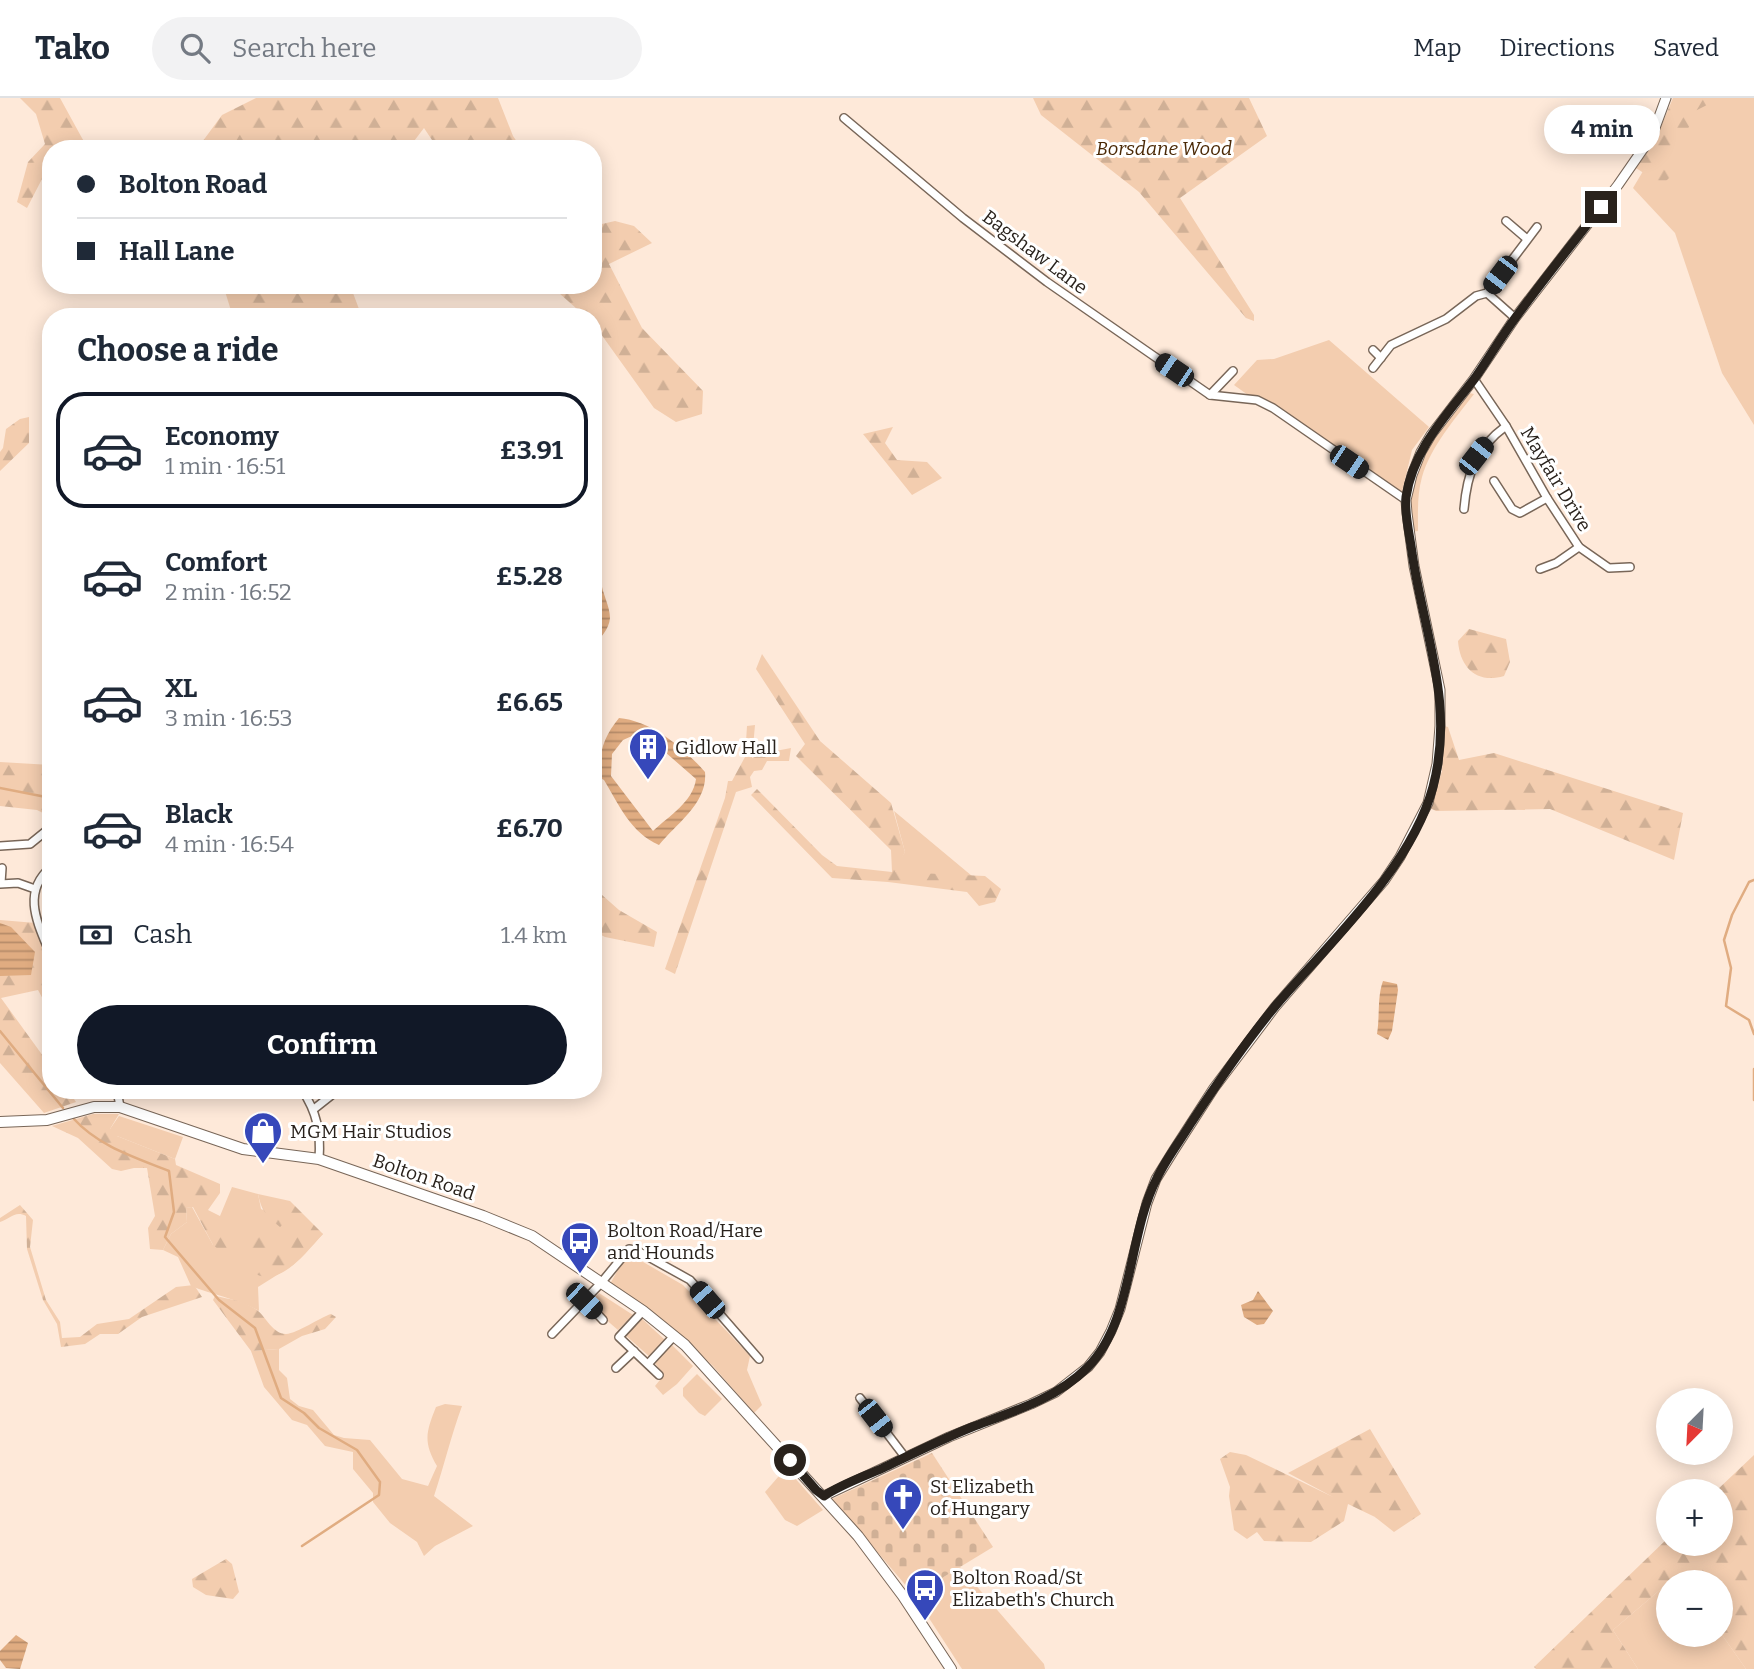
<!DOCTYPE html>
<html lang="en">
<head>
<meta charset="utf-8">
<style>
  :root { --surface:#fff; --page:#f2f2f3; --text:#1f2937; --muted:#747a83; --line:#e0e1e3; --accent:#111827 }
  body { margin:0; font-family:Bitter,serif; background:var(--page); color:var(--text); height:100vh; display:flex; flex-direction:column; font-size:26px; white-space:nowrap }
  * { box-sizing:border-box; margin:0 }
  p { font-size:23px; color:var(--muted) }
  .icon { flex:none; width:38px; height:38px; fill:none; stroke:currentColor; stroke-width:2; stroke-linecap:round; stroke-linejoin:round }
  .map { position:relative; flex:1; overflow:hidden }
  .details { position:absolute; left:42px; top:210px; width:560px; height:791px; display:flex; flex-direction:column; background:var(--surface); border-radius:28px; box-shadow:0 4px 18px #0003 }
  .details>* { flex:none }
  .hud { position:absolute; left:42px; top:42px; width:560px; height:154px; border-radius:28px; box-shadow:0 4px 18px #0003; display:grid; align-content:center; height:154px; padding:0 35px; background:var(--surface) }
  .needle { width:46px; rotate:204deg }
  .controls { position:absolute; left:1656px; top:1290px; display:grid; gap:14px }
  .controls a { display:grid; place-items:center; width:77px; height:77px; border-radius:50%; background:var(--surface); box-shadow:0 4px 18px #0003; font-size:35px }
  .end { position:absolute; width:32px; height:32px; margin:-16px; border:9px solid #29221c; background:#fff; box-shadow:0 0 0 4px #fff }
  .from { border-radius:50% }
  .bubble { position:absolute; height:49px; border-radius:24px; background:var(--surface); box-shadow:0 4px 18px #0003; font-size:23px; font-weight:700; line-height:49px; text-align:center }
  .car { position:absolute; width:21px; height:42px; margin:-21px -10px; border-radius:9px; box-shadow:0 0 5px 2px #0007; background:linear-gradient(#222 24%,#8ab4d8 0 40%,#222 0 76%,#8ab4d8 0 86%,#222 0) }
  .hud b { display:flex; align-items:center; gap:24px; height:66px; font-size:26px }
  .hud b+b { border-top:2px solid var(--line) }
  .hud i { width:18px; height:18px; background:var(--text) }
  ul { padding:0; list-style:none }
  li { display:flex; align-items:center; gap:21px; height:116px; margin:0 14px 10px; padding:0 21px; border:4px solid transparent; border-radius:28px }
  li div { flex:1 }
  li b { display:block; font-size:26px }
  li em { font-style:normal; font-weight:700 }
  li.on { border-color:var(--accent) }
  li>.icon { width:63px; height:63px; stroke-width:1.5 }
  h2 { padding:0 35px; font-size:32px; line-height:84px }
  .pay { display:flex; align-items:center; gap:18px; height:77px; padding:0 35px; font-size:26px }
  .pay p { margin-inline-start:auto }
  .primary-button { display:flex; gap:14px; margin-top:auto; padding:14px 35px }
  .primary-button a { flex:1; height:80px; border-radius:42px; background:var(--accent); color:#fff; font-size:28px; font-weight:700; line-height:80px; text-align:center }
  header { display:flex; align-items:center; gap:42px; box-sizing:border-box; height:98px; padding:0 35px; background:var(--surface); border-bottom:2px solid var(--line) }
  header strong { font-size:33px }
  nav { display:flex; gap:38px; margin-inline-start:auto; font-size:24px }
  .search { width:490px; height:63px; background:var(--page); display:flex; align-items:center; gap:18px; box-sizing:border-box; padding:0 24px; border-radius:38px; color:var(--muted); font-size:26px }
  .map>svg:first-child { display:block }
  .green { fill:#f3cdaf }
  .forest { fill:url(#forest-firs) }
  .cemetery { fill:url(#cemetery-stones) }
  .water { fill:url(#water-rules); fill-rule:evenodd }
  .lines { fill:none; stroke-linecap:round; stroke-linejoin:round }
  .stream { stroke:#e0ac81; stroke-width:2.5 }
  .minor-casing { stroke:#786658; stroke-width:10 }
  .tertiary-casing { stroke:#786658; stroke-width:11 }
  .secondary-casing { stroke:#786658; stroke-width:12 }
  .minor { stroke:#fff; stroke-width:7 }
  .tertiary { stroke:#fff; stroke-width:9 }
  .secondary { stroke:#fff; stroke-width:10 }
  .route { stroke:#29221c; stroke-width:9 }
  .labels { text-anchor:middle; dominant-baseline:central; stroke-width:6; stroke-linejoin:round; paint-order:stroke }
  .park-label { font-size:19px; font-style:italic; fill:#4a2805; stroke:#fff }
  .street-label { font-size:19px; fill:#29221c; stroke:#fff }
  .poi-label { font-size:19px; fill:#29221c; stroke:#fff; text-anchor:start }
</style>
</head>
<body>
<header>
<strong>Tako</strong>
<div class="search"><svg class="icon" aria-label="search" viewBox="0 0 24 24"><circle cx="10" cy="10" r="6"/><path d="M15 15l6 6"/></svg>Search here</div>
<nav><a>Map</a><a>Directions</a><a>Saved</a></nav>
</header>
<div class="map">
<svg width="1754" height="1571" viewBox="0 0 1754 1571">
  <defs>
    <pattern id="forest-firs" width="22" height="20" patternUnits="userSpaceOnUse" patternTransform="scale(1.75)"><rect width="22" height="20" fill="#f3cdaf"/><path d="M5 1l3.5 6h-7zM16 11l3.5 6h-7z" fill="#d0b096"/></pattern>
    <pattern id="cemetery-stones" width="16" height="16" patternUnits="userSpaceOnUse" patternTransform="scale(1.75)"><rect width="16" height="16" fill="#f3cdaf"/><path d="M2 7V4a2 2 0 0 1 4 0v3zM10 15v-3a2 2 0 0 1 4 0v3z" fill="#d0b096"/></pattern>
    <pattern id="water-rules" width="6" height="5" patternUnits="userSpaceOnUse" patternTransform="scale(1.75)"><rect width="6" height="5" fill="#e0ac81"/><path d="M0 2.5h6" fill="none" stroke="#b68c69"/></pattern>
  </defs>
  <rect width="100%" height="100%" fill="#fee9d9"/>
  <g class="green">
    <path d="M1677,0h77v327l-32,-52 -47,-140 -42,-45 22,-37z"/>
    <path d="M1329,242l100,87 -17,23 -10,42 -128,-87 -26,-10 -14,-10 23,-25 17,-1z"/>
    <path d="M1469,295l5,1c-19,25 -43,52 -52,83 -5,18 -4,36 -4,54l-6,1c-1,-14 -2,-29 0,-43 7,-36 32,-66 53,-94z"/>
    <path d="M894,713l78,65h-82l15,-24z"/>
    <path d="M119,1018l64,21 -8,22 -58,-23h-8l1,-7z"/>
    <path d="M232,1089l26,7 3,15 62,25 -30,31 -35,22 1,24c-21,-12 -46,-16 -68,-25l-13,-29 -15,-7 8,-16 16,-12 -1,-14 6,-1 21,38 7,-20v-9z"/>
    <path d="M631,1157l52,30 67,71 -3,14 15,35 -8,8 -41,-47 -35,-33 -68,-49 14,-25z"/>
    <path d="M599,1195l34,22 -15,15 -29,-25z"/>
    <path d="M640,1219l25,23 -15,17 -26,-23z"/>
    <path d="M672,1247l21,21 -16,18 -14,11 -8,-9 9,-11 -10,-13z"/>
    <path d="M279,1251v21l8,8 3,21 9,7 14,4 21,25 10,3 26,2 32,39 26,7 9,-20c-14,-24 -11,-34 -1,-59l9,-3 17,2c-11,30 -18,60 -28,90l39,30 -38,20 -11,10 -7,-14 -27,-19 -17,-21v-9l-20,-24v-17l-28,-6 -18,-21 -15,-5 -28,-33 -13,-36z"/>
    <path d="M697,1276l25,25 -17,17 -6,-3 -16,-17v-8z"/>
    <path d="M786,1370l37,42 -26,16 -12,-6 -20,-28z"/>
    <path d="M960,1469l84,97 1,5h-83l-48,-74z"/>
    <path d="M1668,1485v51h52v-2l26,37h-108l-25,-39z"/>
  </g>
  <g class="forest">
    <path d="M20,0h40l28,51h-37v34l-9,-4 -15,29 -10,-6 11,-40 17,-18 -9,-30z"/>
    <path d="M256,0h242l15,38 9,13h-84l-14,-21 -16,21h-211l25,-34z"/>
    <path d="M1033,0h216l18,38 -87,62 74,117v6l-8,-3 -107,-126 -98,-77z"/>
    <path d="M1673,0h38v5l-14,7 -25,52 2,11 -12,12 -26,-17 18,-25z"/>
    <path d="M615,123l19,5 18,17 -43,21 33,64 61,63 -1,23 -26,8 -22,-14 -61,-85v-6h-7l-36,-32h43v-59z"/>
    <path d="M223,187h127l9,24 1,8h-127z"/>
    <path d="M29,319v26l-29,28v-19l3,-4 3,-19 14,-10z"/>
    <path d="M893,329l-8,16 12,17 30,2 15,16 -30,17 -49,-61z"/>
    <path d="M1469,531l37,10 4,23 -6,14c-27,8 -44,-8 -46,-35z"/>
    <path d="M762,556l58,87 71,62 14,49 -10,20 90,4 16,13 -6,13 -16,4 -12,-14 -79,-10 -56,-4 -81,-83 6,-6 65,66 15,11 55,6 -1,-22 -95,-94 9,-12 -49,-75z"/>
    <path d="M755,627l-3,33 13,-5 26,-5 -2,13h-22l-5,9 -8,1 -4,6 2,10 -16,5 -61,182 -10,-5 60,-171 3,-17h4l13,-24 2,-31z"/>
    <path d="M1444,628l4,1 11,33 35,-7 189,60 -9,47 -124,-51 -114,2 -6,-3 12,-37z"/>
    <path d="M0,664l51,3v52l-14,-7 -37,-4z"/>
    <path d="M593,789l26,23 38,22 -3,15 -49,-10 -12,-6z"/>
    <path d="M0,822l36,3 15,40v51l-13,-24 -37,8 50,69v23h17l8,12 -32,11 -44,-50z"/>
    <path d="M93,1016h26l-9,15v7h7l58,23 1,6 44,19v9l-12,17 12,6v9l11,6 6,20 -9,6 -15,-12 -20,-38 -7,1 1,14 -16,12 -8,16 -13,-1 -2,-21 7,-12 -8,-48h-13l-13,3 -9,-2 -34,-31 -26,-12z"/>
    <path d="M258,1096l32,7 33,33c-16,17 -43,55 -69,39l-2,-14 -12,-9 -1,-10 18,-9 11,10 19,4 12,-19 -12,-5 -7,6c-13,-10 -19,-17 -22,-33z"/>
    <path d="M20,1107l13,15 -3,27 16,53 14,22 2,16 18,-1 17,-13 32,-5 47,-32 18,-2 8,12 -60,20 -24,17h-18l-15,10 -24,3 -4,-23 -14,-24 -16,-51 -1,-33c-11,-6 -16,3 -26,6v-4z"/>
    <path d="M215,1198c15,3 29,5 42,14 9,7 16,24 29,24 12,-1 33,-16 45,-20l5,3 -11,12 -23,7 -23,13 -28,2 -38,-51z"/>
    <path d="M1370,1331l51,85 -27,18 -19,-15 -27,-13 -4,17 -33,21 -47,-1 -7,-9 -10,7 -13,-9 -5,-34 1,-9 -10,-28 10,-7 16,3 87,42 -45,-24z"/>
    <path d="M1754,1357v214h-8l-26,-37v-50h-41l-4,-5 -62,53 25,39h-102l-2,-2 134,-129v6h52v-53h-4z"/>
    <path d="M226,1461l6,5 7,28 -6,7 -27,-4 -13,-8 -1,-8z"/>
  </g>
  <path class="cemetery" d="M932,1355l61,94 -79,48 -82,-96z"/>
  <g class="water">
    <path d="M593,429c9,19 6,35 8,54 1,12 9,25 9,37 -1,12 -10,20 -17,28z"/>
    <path d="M619,620c33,3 65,30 86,54 3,31 -29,52 -46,73 -28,-12 -40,-40 -55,-65l-4,-2c-2,-24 4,-42 19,-60zM632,638l25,9 39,34c-3,23 -27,37 -43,52l-42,-55 1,-22 11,-14z"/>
    <path d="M0,825l11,4 24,25 -4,23 -31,1z"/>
    <path d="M1383,883l14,3 1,6 -6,41 -4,9 -11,-6c3,-18 0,-37 6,-53z"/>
    <path d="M1258,1193l15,20 -9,13 -7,1 -13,-8 -3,-12 12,-5z"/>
    <path d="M16,1537l12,8 -8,26 -14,-1 -6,-8v-9z"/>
  </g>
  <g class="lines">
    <g class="stream">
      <path d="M0,690l51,10"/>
      <path d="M1754,782l-5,2 -17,33 -8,25 7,28 -5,38 23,14 5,14"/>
      <path d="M0,933l63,77"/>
      <path d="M1754,971v31"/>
      <path d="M73,1020c25,28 61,39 96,53l5,41 -9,25 54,63 36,28 26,70 23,15 15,15 38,22 23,32 -1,13 -77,51"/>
    </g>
    <defs>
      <g id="minor">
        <path d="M844,20l119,100 84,64 163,113 47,5 16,8 133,92"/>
        <path d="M1506,123l21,18"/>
        <path d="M1487,195l28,25"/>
        <path d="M1373,252l8,8"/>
        <path d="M1373,270l18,-23 55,-26 30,-23 11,-3 50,-66"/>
        <path d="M1474,281l32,47 41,72 32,49 30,21 21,-1"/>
        <path d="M1210,297l23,-24"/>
        <path d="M1494,383l18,28 8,4 27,-15"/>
        <path d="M1464,411c3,-36 12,-61 42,-83"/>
        <path d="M1540,471l16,-6 23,-16"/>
        <path d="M0,748l30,-2 21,-17"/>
        <path d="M51,769c-31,26 -12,59 0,89"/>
        <path d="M1,785l1,-15"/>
        <path d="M0,786l18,-1 17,6"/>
        <path d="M117,992l3,17"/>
        <path d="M302,992c15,22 19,43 17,69"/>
        <path d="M314,1011l24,-19"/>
        <path d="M585,1203l18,19"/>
        <path d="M643,1213l-24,26 40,38"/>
        <path d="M552,1236l49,-51 28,-34 7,1 54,30 69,79"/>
        <path d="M648,1266l26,-28"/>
        <path d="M616,1270l18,-17"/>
        <path d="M860,1300l45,59"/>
      </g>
      <path id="tertiary" d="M824,1398l125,-59 82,-33 25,-12 32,-25 12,-15 11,-21 9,-22 27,-106 9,-24 18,-29 40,-62 61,-81 109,-126 16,-24 28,-54 9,-39 3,-38v-36l-26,-124 -7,-53 -1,-13 6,-25 9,-23 10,-17 43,-56 41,-61 103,-133 34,-49 14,-38"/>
      <path id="secondary" d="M0,1024l47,-2 47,-13h26l123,42 76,10 164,57 49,20 111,75 42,34 173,191 45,60 48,73"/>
    </defs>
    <use href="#minor" class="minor-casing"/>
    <use href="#tertiary" class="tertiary-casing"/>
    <use href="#secondary" class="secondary-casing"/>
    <use href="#minor" class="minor"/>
    <use href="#tertiary" class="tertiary"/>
    <use href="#secondary" class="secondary"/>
  </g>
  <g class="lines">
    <path class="route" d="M790,1362l26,30 8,6c18,-12 39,-19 59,-28 29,-14 59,-29 89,-41 40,-15 84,-28 115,-59 47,-47 40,-132 70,-190 9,-19 23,-37 34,-55 27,-41 55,-82 86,-119 54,-63 134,-136 156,-217 22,-83 -9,-153 -21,-234 -2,-17 -8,-39 -6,-56 7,-48 41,-82 69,-119 14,-20 26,-41 41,-61 27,-37 56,-73 85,-110"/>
  </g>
  <defs>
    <symbol id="building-pin" viewBox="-11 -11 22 30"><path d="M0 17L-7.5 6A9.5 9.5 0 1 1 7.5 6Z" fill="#3648ba" stroke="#fff"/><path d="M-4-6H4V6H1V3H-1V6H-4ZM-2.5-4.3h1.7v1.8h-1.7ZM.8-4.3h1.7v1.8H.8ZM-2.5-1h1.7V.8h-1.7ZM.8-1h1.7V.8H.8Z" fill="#fff"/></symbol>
    <symbol id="shop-pin" viewBox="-11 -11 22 30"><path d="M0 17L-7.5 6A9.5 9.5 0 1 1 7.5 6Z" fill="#3648ba" stroke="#fff"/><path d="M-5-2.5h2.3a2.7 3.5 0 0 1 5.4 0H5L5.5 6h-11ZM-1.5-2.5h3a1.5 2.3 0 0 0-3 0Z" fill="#fff"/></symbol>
    <symbol id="bus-pin" viewBox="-11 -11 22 30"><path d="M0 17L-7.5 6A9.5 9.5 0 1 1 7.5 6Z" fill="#3648ba" stroke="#fff"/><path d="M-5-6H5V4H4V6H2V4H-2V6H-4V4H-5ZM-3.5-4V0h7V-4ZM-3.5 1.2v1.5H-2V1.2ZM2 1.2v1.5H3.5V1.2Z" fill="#fff"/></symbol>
    <symbol id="church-pin" viewBox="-11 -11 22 30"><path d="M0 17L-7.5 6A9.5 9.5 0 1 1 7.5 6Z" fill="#3648ba" stroke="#fff"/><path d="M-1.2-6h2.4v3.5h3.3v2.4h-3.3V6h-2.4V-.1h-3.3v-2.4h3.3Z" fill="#fff"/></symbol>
  </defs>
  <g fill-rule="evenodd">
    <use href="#building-pin" x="626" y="627" width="44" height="60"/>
    <use href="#shop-pin" x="241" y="1011" width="44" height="60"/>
    <use href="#bus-pin" x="558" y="1121" width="44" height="60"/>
    <use href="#church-pin" x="881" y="1377" width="44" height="60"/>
    <use href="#bus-pin" x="903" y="1468" width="44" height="60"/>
  </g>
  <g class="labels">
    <g class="park-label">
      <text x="1164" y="50">Borsdane Wood</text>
    </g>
    <g class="street-label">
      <text transform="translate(1035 154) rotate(37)">Bagshaw Lane</text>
      <text transform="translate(1556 381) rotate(59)">Mayfair Drive</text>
      <text transform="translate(424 1079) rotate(19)">Bolton Road</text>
    </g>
    <g class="poi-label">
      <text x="675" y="649">Gidlow Hall</text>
      <text x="290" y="1033">MGM Hair Studios</text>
      <text x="607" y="1132">Bolton Road/Hare<tspan x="607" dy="22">and Hounds</tspan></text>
      <text x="930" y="1388">St Elizabeth<tspan x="930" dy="22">of Hungary</tspan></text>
      <text x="952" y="1479">Bolton Road/St<tspan x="952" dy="22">Elizabeth's Church</tspan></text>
    </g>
  </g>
</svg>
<div class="controls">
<a><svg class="needle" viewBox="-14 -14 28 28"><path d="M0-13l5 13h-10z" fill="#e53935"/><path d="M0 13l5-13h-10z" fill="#747a83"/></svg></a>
<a>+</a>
<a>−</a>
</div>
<i class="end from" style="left:790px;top:1362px"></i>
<i class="end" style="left:1601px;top:109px"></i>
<div class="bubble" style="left:1544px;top:7px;width:116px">4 min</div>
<i class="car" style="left:1500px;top:177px;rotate:217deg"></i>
<i class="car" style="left:1174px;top:272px;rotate:304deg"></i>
<i class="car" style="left:1476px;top:358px;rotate:38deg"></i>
<i class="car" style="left:1349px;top:364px;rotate:124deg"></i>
<i class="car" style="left:707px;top:1202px;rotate:319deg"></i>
<i class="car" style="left:584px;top:1203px;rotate:134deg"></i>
<i class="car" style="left:875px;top:1320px;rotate:142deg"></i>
<div class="hud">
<b><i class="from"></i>Bolton Road</b>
<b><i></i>Hall Lane</b>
</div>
<section class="details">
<h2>Choose a ride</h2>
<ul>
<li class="on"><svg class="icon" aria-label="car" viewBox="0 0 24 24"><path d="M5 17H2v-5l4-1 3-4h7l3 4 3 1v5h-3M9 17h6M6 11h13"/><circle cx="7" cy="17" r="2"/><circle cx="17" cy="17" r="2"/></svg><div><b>Economy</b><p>1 min · 16:51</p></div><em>£3.91</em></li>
<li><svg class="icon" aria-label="car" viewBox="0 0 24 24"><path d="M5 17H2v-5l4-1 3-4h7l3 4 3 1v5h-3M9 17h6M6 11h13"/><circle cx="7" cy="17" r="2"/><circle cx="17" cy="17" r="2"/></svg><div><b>Comfort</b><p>2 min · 16:52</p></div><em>£5.28</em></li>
<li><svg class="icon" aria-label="car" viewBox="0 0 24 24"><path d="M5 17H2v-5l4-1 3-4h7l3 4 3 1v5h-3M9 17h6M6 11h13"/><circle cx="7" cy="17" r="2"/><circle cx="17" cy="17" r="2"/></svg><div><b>XL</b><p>3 min · 16:53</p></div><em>£6.65</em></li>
<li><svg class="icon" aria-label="car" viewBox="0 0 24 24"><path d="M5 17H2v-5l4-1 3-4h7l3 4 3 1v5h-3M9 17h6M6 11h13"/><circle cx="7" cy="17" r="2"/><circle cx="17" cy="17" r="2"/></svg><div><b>Black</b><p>4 min · 16:54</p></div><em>£6.70</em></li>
</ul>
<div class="pay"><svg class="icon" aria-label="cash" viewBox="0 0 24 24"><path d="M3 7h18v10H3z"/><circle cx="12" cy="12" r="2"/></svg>Cash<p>1.4 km</p></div>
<div class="primary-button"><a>Confirm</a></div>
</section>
</div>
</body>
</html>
